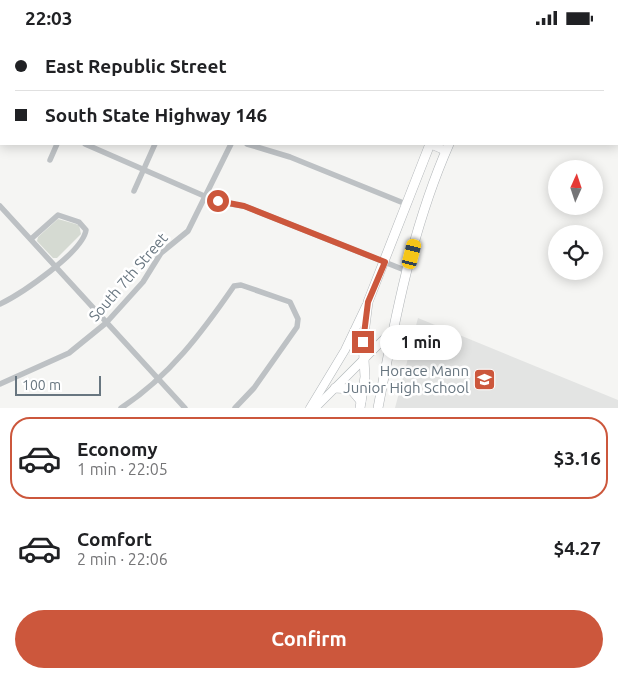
<!DOCTYPE html>
<html lang="en">
<head>
<meta charset="utf-8">
<style>
  :root { --surface:#fff; --page:#f6f6f6; --text:#202124; --muted:#757577; --line:#e0e0e0; --accent:#cc573c }
  body { margin:0; font-family:Ubuntu,sans-serif; background:var(--page); color:var(--text); height:100vh; display:flex; flex-direction:column; font-size:19px; white-space:nowrap }
  * { box-sizing:border-box; margin:0 }
  p { font-size:16px; color:var(--muted) }
  .icon { flex:none; width:28px; height:28px; fill:none; stroke:currentColor; stroke-width:2; stroke-linecap:round; stroke-linejoin:round }
  .map { position:relative; height:373px; overflow:hidden }
  .panel { display:flex; flex-direction:column; background:var(--surface); flex:1 }
  .panel>* { flex:none }
  .banner { position:absolute; left:0px; top:0px; width:619px; height:110px; box-shadow:0 2px 12px #0003; display:grid; align-content:center; height:110px; padding:0 15px; background:var(--surface) }
  .needle { width:32px; rotate:3deg }
  .controls { position:absolute; left:548px; top:125px; display:grid; gap:10px }
  .controls a { display:grid; place-items:center; width:55px; height:55px; border-radius:50%; background:var(--surface); box-shadow:0 2px 12px #0003; font-size:25px }
  .scale { position:absolute; left:15px; bottom:12px; width:86px; box-sizing:border-box; padding-left:5px; border:2px solid #687680; border-top:0; font-size:14px; line-height:18px; white-space:nowrap; color:#687680; -webkit-text-stroke:4px #fff; paint-order:stroke }
  .end { position:absolute; width:22px; height:22px; margin:-11px; border:6px solid #cc573c; background:#fff; box-shadow:0 0 0 2px #fff }
  .from { border-radius:50% }
  .bubble { position:absolute; height:35px; border-radius:18px; background:var(--surface); box-shadow:0 2px 12px #0003; font-size:16px; font-weight:600; line-height:35px; text-align:center }
  .car { position:absolute; width:15px; height:30px; margin:-15px -8px; border-radius:6px; box-shadow:0 0 4px 1px #0007; background:linear-gradient(#f5c518 24%,#345 0 40%,#f5c518 0 76%,#345 0 86%,#f5c518 0) }
  .banner b { display:flex; align-items:center; gap:18px; height:48px; font-size:19px }
  .banner b+b { border-top:1px solid var(--line) }
  .banner i { width:12px; height:12px; background:var(--text) }
  ul { padding:9px 0 0; list-style:none }
  li { display:flex; align-items:center; gap:15px; height:82px; margin:0 10px 8px; padding:0 5px; border:2px solid transparent; border-radius:20px }
  li div { flex:1 }
  li b { display:block; font-size:19px }
  li em { font-style:normal; font-weight:600 }
  li.selected { border-color:var(--accent) }
  li>.icon { width:45px; height:45px; stroke-width:1.5 }
  .action { display:flex; gap:10px; margin-top:auto; padding:10px 15px }
  .action a { flex:1; height:58px; border-radius:30px; background:var(--accent); color:#fff; font-size:20px; font-weight:600; line-height:58px; text-align:center }
  .status { display:flex; justify-content:space-between; align-items:center; height:35px; padding:0 25px; background:var(--surface); direction:ltr }
  .status svg { height:14px; fill:currentColor }
  .map>svg:first-child { display:block }
  .built { fill:#e3e4e3 }
  .green { fill:#d5dad2 }
  .lines { fill:none; stroke-linecap:round; stroke-linejoin:round }
  .secondary-casing { stroke:#b0b5b8; stroke-width:9 }
  .primary-casing { stroke:#b1b5b8; stroke-width:10 }
  .street { stroke:#bdc1c4; stroke-width:5.5 }
  .secondary { stroke:#fff; stroke-width:8 }
  .primary { stroke:#fff; stroke-width:9 }
  .route { stroke:#cc573c; stroke-width:6 }
  .labels { text-anchor:middle; dominant-baseline:central; stroke-width:5; stroke-linejoin:round; paint-order:stroke }
  .street-label { font-size:15px; fill:#687680; stroke:#fff }
  .poi-label { font-size:15px; fill:#687680; stroke:#fff; text-anchor:end }
</style>
</head>
<body>
<div class="status"><b>22:03</b><svg viewBox="0 0 49 12"><path d="M0 12V9h3v3zM5 12V6h3v6zM10 12V3h3v9zM15 12V0h3v12zM26 1h20v11H26zM47 4h2v5h-2z"/></svg></div>
<div class="map">
<svg width="618" height="373" viewBox="0 0 618 373">
  <rect width="100%" height="100%" fill="#f5f5f3"/>
  <path class="built" d="M418,283l200,82v8h-223l18,-69 4,1 3,-4 -6,-3z"/>
  <path class="green" d="M58,184l21,6 2,9 -24,24h-4l-16,-17 1,-4z"/>
  <g class="lines">
    <defs>
      <g id="secondary">
        <path d="M163,0l3,1"/>
        <path d="M526,0l3,1"/>
        <path d="M430,109l16,7"/>
        <path d="M310,373l35,-58 21,-44"/>
        <path d="M315,373l78,-78"/>
      </g>
      <g id="primary">
        <path d="M478,1l1,-1"/>
        <path d="M496,1l1,-1"/>
        <path d="M335,353l16,1 10,12"/>
        <path d="M360,373l5,-31 -2,-35 5,-40 62,-158"/>
        <path d="M378,373c17,-90 34,-180 71,-264"/>
      </g>
    </defs>
    <use href="#secondary" class="secondary-casing"/>
    <use href="#primary" class="primary-casing"/>
    <g class="street">
      <path d="M4,0l3,1"/>
      <path d="M339,0l3,1"/>
      <path d="M107,1v-1"/>
      <path d="M203,1l1,-1"/>
      <path d="M279,1l1,-1"/>
      <path d="M409,1v-1"/>
      <path d="M602,1v-1"/>
      <path d="M0,13l1,-2"/>
      <path d="M0,71l1,1"/>
      <path d="M85,109l133,58 26,4 163,65"/>
      <path d="M247,109l43,13 116,47"/>
      <path d="M50,125l7,-16"/>
      <path d="M134,156l21,-47"/>
      <path d="M0,171l185,202"/>
      <path d="M0,269c21,-10 83,-52 86,-74l-7,-8 -21,-7 -27,24"/>
      <path d="M0,349l69,-31 37,-30 37,-41 18,-29 27,-22 43,-87"/>
      <path d="M121,373c48,-31 82,-77 113,-122l7,-1 49,17 8,17 -1,8 -43,61 -19,20"/>
    </g>
    <use href="#secondary" class="secondary"/>
    <use href="#primary" class="primary"/>
  </g>
  <g class="lines">
    <path class="route" d="M218,166l26,5 141,56 -17,40 -5,40"/>
  </g>
  <defs>
    <symbol id="school-square" viewBox="-11 -11 22 22"><rect x="-9" y="-9" width="18" height="18" rx="4" fill="#cc573c" stroke="#fff"/><path d="M0-5L7-2L0 1L-7-2ZM-4 1L0 2.5L4 1V4Q0 6-4 4Z" fill="#fff"/></symbol>
  </defs>
  <g fill-rule="evenodd">
    <use href="#school-square" x="472" y="332" width="25" height="25"/>
  </g>
  <g class="labels">
    <g class="street-label">
      <text transform="translate(128 242) rotate(-49)">South 7th Street</text>
    </g>
    <g class="poi-label">
      <text x="469" y="335">Horace Mann<tspan x="469" dy="17">Junior High School</tspan></text>
    </g>
  </g>
</svg>
<div class="controls">
<a><svg class="needle" viewBox="-14 -14 28 28"><path d="M0-13l5 13h-10z" fill="#e53935"/><path d="M0 13l5-13h-10z" fill="#757577"/></svg></a>
<a><svg class="icon" aria-label="locate" viewBox="0 0 24 24"><circle cx="12" cy="12" r="6"/><path d="M12 2v4M12 18v4M2 12h4M18 12h4"/></svg></a>
</div>
<div class="scale">100 m</div>
<i class="end from" style="left:218px;top:166px"></i>
<i class="end" style="left:363px;top:307px"></i>
<div class="bubble" style="left:380px;top:290px;width:82px">1 min</div>
<i class="car" style="left:412px;top:219px;rotate:14deg"></i>
<div class="banner">
<b><i class="from"></i>East Republic Street</b>
<b><i></i>South State Highway 146</b>
</div>
</div>
<section class="panel">
<ul>
<li class="selected"><svg class="icon" aria-label="car" viewBox="0 0 24 24"><path d="M5 17H2v-5l4-1 3-4h7l3 4 3 1v5h-3M9 17h6M6 11h13"/><circle cx="7" cy="17" r="2"/><circle cx="17" cy="17" r="2"/></svg><div><b>Economy</b><p>1 min · 22:05</p></div><em>$3.16</em></li>
<li><svg class="icon" aria-label="car" viewBox="0 0 24 24"><path d="M5 17H2v-5l4-1 3-4h7l3 4 3 1v5h-3M9 17h6M6 11h13"/><circle cx="7" cy="17" r="2"/><circle cx="17" cy="17" r="2"/></svg><div><b>Comfort</b><p>2 min · 22:06</p></div><em>$4.27</em></li>
</ul>
<div class="action"><a>Confirm</a></div>
</section>
</body>
</html>
